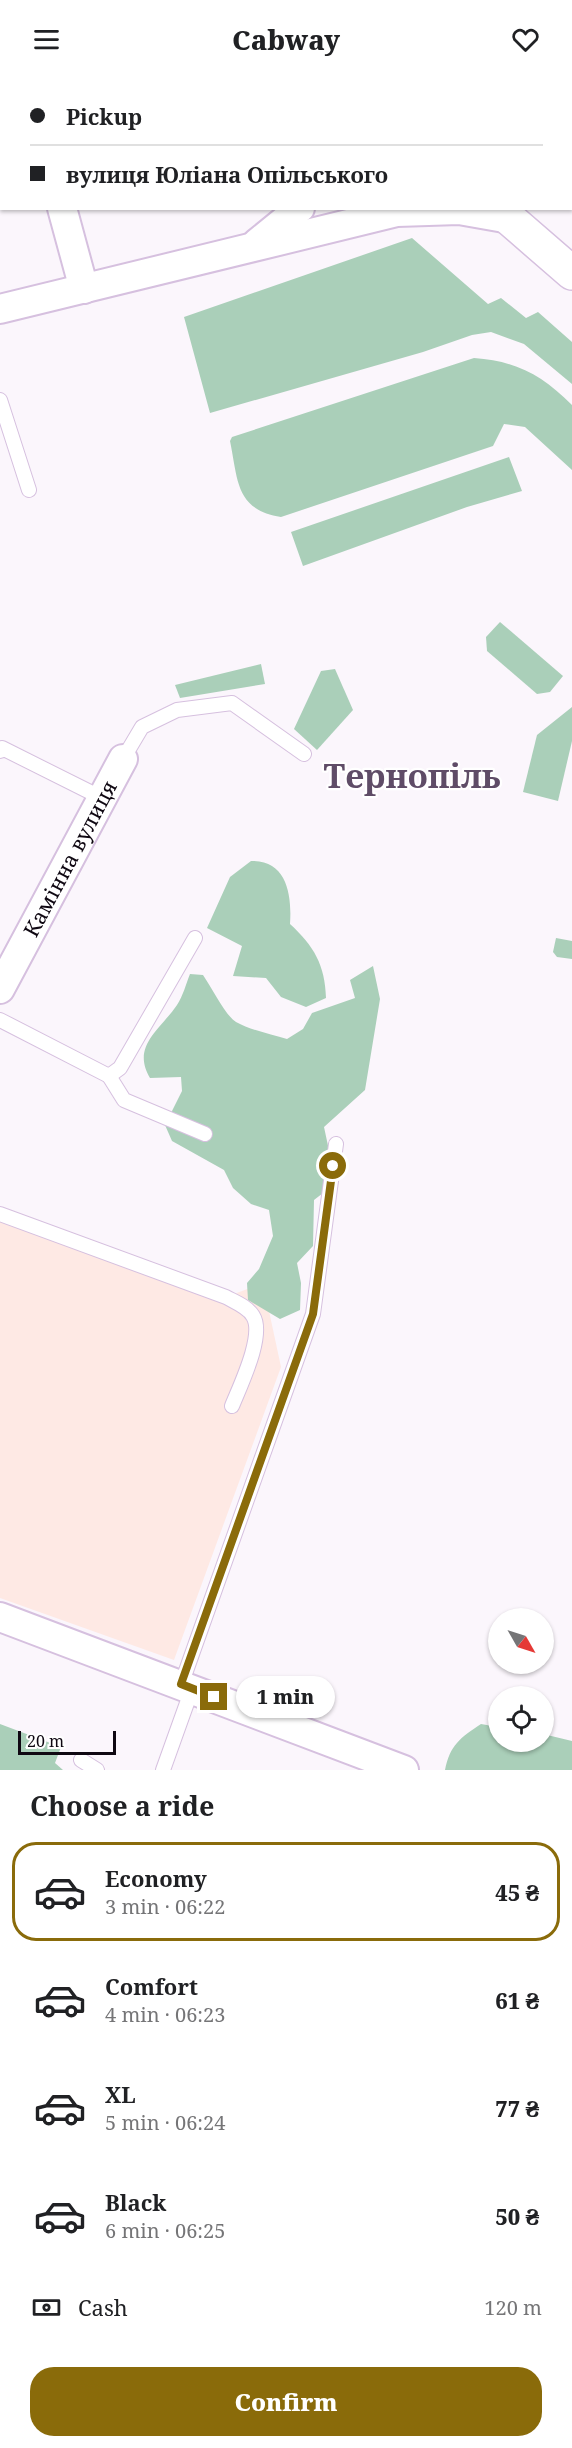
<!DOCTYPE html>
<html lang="en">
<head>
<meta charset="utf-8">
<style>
  :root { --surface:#fff; --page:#f2f2f2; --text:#202124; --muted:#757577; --line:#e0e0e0; --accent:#8a6b0a }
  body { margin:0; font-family:"Noto Serif",serif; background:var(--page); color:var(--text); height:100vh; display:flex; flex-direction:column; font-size:22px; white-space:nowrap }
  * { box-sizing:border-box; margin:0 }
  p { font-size:20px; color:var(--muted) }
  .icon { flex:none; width:33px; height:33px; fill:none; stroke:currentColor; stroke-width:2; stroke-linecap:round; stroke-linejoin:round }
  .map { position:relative; height:1692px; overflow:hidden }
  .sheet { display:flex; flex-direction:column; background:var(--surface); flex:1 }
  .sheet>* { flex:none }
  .guide { position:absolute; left:0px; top:0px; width:573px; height:132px; box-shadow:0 2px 4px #0004; display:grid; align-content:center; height:132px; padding:0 30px; background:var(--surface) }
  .needle { width:39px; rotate:129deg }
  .buttons { position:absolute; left:488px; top:1530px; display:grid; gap:12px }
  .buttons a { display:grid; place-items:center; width:66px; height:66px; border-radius:50%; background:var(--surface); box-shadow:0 2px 4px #0004; font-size:30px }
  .scale { position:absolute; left:18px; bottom:15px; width:98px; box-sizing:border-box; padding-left:6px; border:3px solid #0f0812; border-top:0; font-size:16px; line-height:21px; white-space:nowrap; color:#0f0812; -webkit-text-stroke:4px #fff; paint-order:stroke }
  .end { position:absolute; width:27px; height:27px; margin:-14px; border:8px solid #8a6b0a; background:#fff; box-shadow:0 0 0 3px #fff }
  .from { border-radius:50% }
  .bubble { position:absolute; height:42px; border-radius:21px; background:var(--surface); box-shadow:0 2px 4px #0004; font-size:20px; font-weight:800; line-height:42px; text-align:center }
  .guide b { display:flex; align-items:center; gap:21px; height:57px; font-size:22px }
  .guide b+b { border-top:2px solid var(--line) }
  .guide i { width:15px; height:15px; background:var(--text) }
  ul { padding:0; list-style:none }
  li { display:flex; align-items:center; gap:18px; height:99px; margin:0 12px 9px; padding:0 18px; border:3px solid transparent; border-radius:24px }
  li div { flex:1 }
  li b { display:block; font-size:22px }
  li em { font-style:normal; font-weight:800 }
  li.active { border-color:var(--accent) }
  li>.icon { width:54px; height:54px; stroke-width:1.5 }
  h2 { padding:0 30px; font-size:27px; line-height:72px }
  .pay { display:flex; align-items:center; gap:15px; height:66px; padding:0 30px; font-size:22px }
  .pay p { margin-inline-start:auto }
  .primary-button { display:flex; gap:12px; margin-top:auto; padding:12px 30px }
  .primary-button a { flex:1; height:69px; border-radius:24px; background:var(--accent); color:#fff; font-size:24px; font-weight:800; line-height:69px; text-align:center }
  header { display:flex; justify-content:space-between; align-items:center; height:78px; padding:0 30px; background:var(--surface); font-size:27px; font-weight:800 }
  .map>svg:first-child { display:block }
  .education { fill:#fee9e4 }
  .green { fill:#aacfb9 }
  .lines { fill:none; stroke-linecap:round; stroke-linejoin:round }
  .lane-casing { stroke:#d6c0df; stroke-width:16 }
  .street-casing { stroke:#d6c0df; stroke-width:32 }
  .primary-casing { stroke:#d6c0df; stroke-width:36 }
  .lane { stroke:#fff; stroke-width:14 }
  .street { stroke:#fff; stroke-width:28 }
  .primary { stroke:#fff; stroke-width:33 }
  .route { stroke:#8a6b0a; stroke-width:8 }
  .labels { text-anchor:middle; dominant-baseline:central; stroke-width:4.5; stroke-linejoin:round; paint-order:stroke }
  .street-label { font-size:21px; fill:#0f0812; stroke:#fff }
  .town-label { font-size:33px; font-weight:bold; fill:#5f4c67; stroke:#fff }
</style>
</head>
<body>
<header><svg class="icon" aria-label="menu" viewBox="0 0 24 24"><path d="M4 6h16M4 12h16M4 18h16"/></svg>Cabway<svg class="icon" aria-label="heart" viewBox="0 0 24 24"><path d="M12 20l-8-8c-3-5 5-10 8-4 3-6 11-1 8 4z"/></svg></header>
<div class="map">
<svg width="572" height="1692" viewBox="0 0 572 1692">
  <rect width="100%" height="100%" fill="#fbf6fc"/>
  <path class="education" d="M0,1136l226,83 37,-14 18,84 -107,293 -174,-62z"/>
  <g class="green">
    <path d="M412,160l76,66 13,-6 25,20 12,-6 34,30v42l-48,-40 -33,-12 -19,3 -49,17 -213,61 -26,-96z"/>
    <path d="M474,280c42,3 68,17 98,47v65l-47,-43 -21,-3 -11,22 -212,71c-46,-7 -43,-38 -51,-76l2,-4z"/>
    <path d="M509,379l13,34 -55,16 -164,59 -12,-34z"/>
    <path d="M500,544l63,54 -13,16 -13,2 -50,-43 -1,-14z"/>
    <path d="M261,586l4,20 -85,14 -5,-13z"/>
    <path d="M335,591l18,41 -36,40 -23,-21 27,-58z"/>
    <path d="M572,629v34l-14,60 -35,-9 14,-57z"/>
    <path d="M251,783c36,-1 41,34 39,63 24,22 35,41 36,74l-20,9 -25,-10 -15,-19 -33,-2 9,-30 -35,-18 23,-51z"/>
    <path d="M556,860l16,3v18l-15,-2 -4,-5z"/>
    <path d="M373,888l7,33 -15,91 -41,37 12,56 -22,17 -1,46 -16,17 4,20 -1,27 -20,9 -32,-19 -1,-17 12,-14 14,-33 -4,-26 -18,-6 -18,-16 -9,-18 -52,-29 -7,-16 17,-34 -1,-14 -31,1c-19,-32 10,-48 27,-73 6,-9 9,-21 13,-31l13,1c9,13 22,40 33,47 14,8 35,12 51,17l16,-10 9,-16 43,-15 -5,-18z"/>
    <path d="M0,1646l61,23 -6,16 8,7h-63z"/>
    <path d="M481,1646l17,3v15h45v-8l29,7v29h-127c5,-25 15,-32 36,-46z"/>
  </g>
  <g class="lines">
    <defs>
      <g id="lane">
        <path d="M0,322l29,90"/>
        <path d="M0,673l2,-3 100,50"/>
        <path d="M123,681l19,-32 35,-17 55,-7 72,51"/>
        <path d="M0,942l109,56 11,-8 75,-130"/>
        <path d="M109,998l15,24 81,34"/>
        <path d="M0,1136l226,83c9,5 22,10 27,19 12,19 -13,70 -21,90"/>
        <path d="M181,1607l132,-371 23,-170"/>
        <path d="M81,1682l16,10"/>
        <path d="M163,1692l29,-81"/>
      </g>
      <g id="street">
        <path d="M20,0l1,2"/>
        <path d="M317,2l1,-2"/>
        <path d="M62,130l22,81"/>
        <path d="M257,165l43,-35"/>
        <path d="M0,231l397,-97 62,-2 51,9"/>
        <path id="s1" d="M0,911l123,-230"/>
        <path d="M0,1539l404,153"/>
      </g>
      <g id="primary">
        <path d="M354,0l1,2"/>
        <path d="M497,130l75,65"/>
      </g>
    </defs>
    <use href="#lane" class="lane-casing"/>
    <use href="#street" class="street-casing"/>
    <use href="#primary" class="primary-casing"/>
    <use href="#lane" class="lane"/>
    <use href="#street" class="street"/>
    <use href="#primary" class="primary"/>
  </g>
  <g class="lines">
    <path class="route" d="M214,1619l-33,-13 132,-370 20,-148"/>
  </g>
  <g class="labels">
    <g class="street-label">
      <text stroke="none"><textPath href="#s1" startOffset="148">Камінна вулиця</textPath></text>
    </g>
    <g class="town-label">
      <text x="412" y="697">Тернопіль</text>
    </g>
  </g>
</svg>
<div class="buttons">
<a><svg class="needle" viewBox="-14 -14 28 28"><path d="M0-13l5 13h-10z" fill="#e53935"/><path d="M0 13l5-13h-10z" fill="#757577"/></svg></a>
<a><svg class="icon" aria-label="locate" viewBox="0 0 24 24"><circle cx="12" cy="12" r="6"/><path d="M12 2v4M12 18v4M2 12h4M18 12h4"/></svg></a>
</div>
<div class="scale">20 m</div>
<i class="end from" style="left:333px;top:1088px"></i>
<i class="end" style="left:214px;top:1619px"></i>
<div class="bubble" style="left:236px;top:1598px;width:99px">1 min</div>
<div class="guide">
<b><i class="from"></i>Pickup</b>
<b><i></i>вулиця Юліана Опільського</b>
</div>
</div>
<section class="sheet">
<h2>Choose a ride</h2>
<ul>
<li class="active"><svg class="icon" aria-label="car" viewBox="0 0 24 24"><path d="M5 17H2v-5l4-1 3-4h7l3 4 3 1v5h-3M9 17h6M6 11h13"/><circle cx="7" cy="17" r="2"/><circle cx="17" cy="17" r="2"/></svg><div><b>Economy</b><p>3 min · 06:22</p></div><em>45 ₴</em></li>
<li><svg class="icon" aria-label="car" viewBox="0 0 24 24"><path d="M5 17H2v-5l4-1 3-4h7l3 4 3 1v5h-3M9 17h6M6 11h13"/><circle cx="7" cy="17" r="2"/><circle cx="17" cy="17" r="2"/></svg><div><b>Comfort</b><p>4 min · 06:23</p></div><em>61 ₴</em></li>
<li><svg class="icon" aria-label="car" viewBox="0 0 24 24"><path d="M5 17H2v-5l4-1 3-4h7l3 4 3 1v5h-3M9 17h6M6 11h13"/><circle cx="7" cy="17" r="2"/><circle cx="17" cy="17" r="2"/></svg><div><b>XL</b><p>5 min · 06:24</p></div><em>77 ₴</em></li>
<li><svg class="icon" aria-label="car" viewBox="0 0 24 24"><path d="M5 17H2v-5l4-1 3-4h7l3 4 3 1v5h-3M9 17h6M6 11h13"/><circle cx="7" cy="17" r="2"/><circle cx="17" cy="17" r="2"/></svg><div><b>Black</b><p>6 min · 06:25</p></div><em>50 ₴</em></li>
</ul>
<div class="pay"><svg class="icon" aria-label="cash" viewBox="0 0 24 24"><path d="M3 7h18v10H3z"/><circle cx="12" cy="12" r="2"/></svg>Cash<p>120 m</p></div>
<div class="primary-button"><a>Confirm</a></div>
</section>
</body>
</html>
